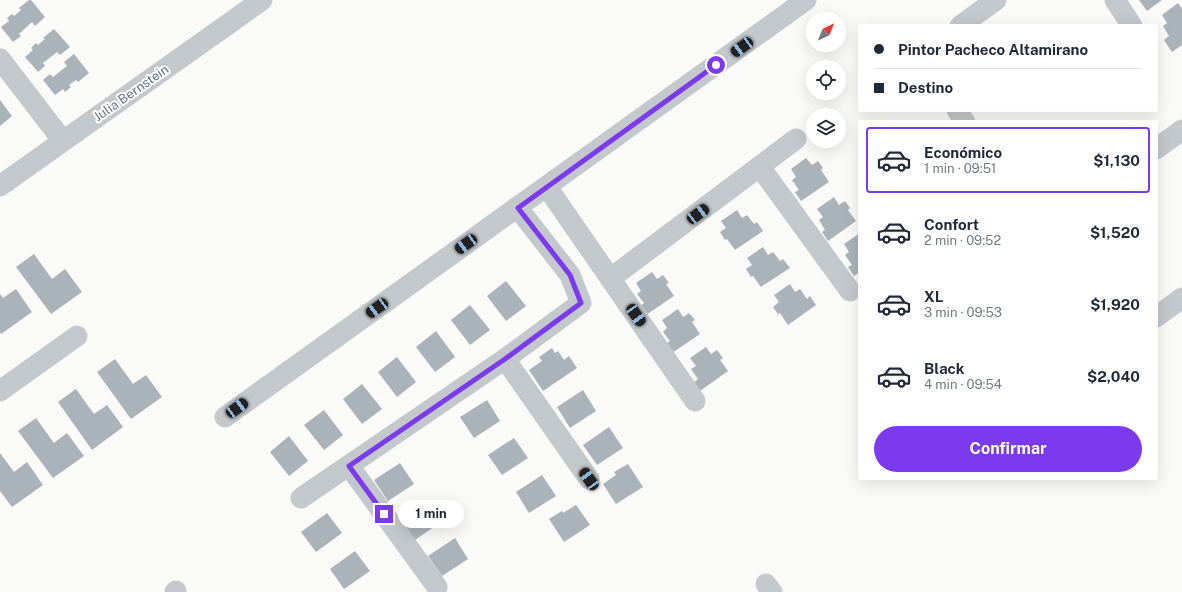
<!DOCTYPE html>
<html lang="es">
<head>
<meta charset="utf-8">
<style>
  :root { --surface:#fff; --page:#f2f2f3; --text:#1f2937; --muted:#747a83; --line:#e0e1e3; --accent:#7c3aed }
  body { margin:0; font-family:"Public Sans",sans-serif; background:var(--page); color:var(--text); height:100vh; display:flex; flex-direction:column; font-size:15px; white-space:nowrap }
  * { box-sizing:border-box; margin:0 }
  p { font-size:13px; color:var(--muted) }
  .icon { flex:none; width:22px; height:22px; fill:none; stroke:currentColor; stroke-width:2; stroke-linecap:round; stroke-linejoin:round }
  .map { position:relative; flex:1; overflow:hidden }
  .details { position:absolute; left:858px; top:120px; width:300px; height:360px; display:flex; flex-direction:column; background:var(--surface); border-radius:4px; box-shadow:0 4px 16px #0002 }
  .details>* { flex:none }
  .banner { position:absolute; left:858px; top:24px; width:300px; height:88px; border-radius:4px; box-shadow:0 4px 16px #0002; display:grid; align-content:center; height:88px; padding:0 16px; background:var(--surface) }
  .needle { width:26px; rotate:43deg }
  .buttons { position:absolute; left:806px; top:12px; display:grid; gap:8px }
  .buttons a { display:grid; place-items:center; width:40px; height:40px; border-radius:50%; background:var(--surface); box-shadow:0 4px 16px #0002; font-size:20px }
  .end { position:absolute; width:18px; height:18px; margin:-9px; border:5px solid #7c3aed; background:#fff; box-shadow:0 0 0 2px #fff }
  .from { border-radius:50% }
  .bubble { position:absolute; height:28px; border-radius:14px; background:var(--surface); box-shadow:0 4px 16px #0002; font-size:13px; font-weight:700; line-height:28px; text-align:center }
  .car { position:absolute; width:12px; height:24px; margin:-12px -6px; border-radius:5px; box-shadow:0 0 3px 1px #0007; background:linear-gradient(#222 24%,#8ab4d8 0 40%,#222 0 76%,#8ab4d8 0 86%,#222 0) }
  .banner b { display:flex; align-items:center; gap:14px; height:38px; font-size:15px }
  .banner b+b { border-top:1px solid var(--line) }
  .banner i { width:10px; height:10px; background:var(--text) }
  ul { padding:7px 0 0; list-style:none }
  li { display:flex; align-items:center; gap:12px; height:66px; margin:0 8px 6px; padding:0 8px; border:2px solid transparent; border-radius:4px }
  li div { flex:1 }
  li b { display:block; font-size:15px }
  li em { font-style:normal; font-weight:700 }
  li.current { border-color:var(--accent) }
  li>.icon { width:36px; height:36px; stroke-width:1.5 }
  .button { display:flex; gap:8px; margin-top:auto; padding:8px 16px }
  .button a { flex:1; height:46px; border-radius:24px; background:var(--accent); color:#fff; font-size:16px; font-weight:700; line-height:46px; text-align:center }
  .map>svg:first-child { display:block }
  .building { fill:#aab3b9 }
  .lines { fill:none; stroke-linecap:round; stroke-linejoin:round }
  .minor { stroke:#c3c8cc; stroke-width:21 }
  .route { stroke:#7c3aed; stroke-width:5 }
  .labels { text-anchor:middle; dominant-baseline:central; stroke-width:4; stroke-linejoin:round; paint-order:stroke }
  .street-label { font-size:13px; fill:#657683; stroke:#fff }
</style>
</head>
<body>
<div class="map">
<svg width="1182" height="592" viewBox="0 0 1182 592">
  <rect width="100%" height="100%" fill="#fafaf8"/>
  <g class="building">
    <path d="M29,0h2l14,17 -10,9 -3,-4 -13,12 2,2 -8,6 -12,-15 8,-6 -2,-3 5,-4 2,2 7,-6 -2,-2z"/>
    <path d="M1139,0h23l-15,11z"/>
    <path d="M1178,3l4,6v36l-10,7 -8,-12 5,-4 -6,-10 4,-3 -5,-8z"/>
    <path d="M54,29l16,18 -10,8 -3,-3 -14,11 2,3 -7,6 -13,-15 8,-7 -2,-2 5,-5 2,2 7,-6 -2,-1z"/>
    <path d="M74,54l15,19 -11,9 -2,-2 -7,5 2,2 -6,5 -2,-3 -8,6 -12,-15 7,-6 3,3 14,-11 -3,-4z"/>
    <path d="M0,100l12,16 -12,10z"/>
    <path d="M806,158l6,7 6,-4 5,7 -2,2 8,12 -28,19 -6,-9 4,-2 -7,-10 4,-3 -5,-8z"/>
    <path d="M834,197l5,8 6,-4 5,7 -2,2 8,11 -28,20 -6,-9 3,-2 -6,-10 4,-3 -6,-8z"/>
    <path d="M737,210l5,8 5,-3 7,9 3,-2 6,9 -28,19 -8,-11 -2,1 -5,-8 6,-4 -5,-7z"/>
    <path d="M860,233v39l-6,4 -6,-9 4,-2 -7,-10 4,-3 -5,-8z"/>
    <path d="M763,247l5,8 5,-3 7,9 3,-2 7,9 -29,19 -8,-11 -2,1 -5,-8 6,-4 -5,-7z"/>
    <path d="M34,254l18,25 13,-10 17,23 -31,22 -35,-47z"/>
    <path d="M652,272l5,7 6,-4 6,8 -3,1 8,12 -28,19 -6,-9 4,-3 -7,-9 4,-3 -5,-8z"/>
    <path d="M506,281l20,25 -20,15 -19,-25z"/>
    <path d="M790,284l5,8 5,-3 7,10 3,-3 6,9 -28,20 -8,-12 -2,1 -5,-7 6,-5 -5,-7z"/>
    <path d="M16,289l16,23 -31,22 -1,-2v-38l3,4z"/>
    <path d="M470,305l20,25 -20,15 -19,-25z"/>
    <path d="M678,309l5,8 6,-4 6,7 -3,2 8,12 -28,19 -6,-9 4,-3 -7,-9 4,-4 -5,-8z"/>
    <path d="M436,331l19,26 -20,15 -19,-25z"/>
    <path d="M706,347l5,7 6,-4 6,8 -3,2 8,11 -28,20 -6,-9 4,-3 -7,-10 5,-3 -6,-8z"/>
    <path d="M552,348l3,5 3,-2 6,9 5,-4 8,12 -34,23 -14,-21 13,-9 -3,-4z"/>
    <path d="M397,357l19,25 -19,15 -19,-25z"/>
    <path d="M115,359l18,25 13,-9 16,22 -31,22 -34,-47z"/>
    <path d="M362,384l20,25 -20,15 -19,-25z"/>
    <path d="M76,389l18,25 13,-9 16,22 -31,23 -34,-48z"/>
    <path d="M583,390l13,21 -26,17 -13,-21z"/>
    <path d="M487,400l13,21 -26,17 -14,-21z"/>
    <path d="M324,410l19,25 -19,15 -20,-25z"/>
    <path d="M36,418l18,25 13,-10 17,23 -31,22 -35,-47z"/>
    <path d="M609,427l14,21 -26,17 -14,-20z"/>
    <path d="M289,436l19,25 -19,15 -19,-24z"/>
    <path d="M514,438l14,20 -26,17 -14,-20z"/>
    <path d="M0,453l14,19 13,-10 16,23 -31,22 -12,-16z"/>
    <path d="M400,463l14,21 -26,17 -14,-21z"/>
    <path d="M628,464l15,23 -27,17 -13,-20 13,-9 -2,-3z"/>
    <path d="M542,475l14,21 -27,17 -13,-21z"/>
    <path d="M427,501l14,21 -26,18 -14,-20z"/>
    <path d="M576,505l14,20 -26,17 -15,-23 13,-8 1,2z"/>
    <path d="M327,513l15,20 -26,19 -15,-20z"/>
    <path d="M455,538l13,21 -26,17 -14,-20z"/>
    <path d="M355,551l15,20 -26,18 -14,-20z"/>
  </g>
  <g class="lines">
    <g class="minor">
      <path d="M1115,0l17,26"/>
      <path d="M960,26l36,-26"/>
      <path d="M0,59l63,82"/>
      <path d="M957,110l8,12"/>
      <path d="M1156,149l26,-19"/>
      <path d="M760,167l90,124"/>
      <path d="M0,186l262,-186"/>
      <path d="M547,187l148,214"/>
      <path d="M611,278l185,-139"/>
      <path d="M1156,317l26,-19"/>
      <path d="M505,359l84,120"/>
      <path d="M0,391l77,-55"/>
      <path d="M225,417l581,-417"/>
      <path d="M349,466l88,121"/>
      <path d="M301,498l204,-139 76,-56 -11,-28 -53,-68"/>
      <path d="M766,584l6,8"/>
      <path d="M175,592l1,-1"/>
    </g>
  </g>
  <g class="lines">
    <path class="route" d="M384,514l-35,-48 156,-107 76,-56 -11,-28 -52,-67 198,-143"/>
  </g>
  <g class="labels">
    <g class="street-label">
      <text transform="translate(131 93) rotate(-35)">Julia Bernstein</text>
    </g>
  </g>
</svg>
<div class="buttons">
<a><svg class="needle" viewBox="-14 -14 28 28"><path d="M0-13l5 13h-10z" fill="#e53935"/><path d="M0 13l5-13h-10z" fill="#747a83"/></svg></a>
<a><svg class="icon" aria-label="locate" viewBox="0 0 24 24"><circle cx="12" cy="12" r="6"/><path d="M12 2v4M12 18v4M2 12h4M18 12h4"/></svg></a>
<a><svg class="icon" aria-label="layers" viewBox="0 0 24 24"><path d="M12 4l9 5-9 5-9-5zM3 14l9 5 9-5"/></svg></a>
</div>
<i class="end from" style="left:716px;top:65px"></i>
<i class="end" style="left:384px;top:514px"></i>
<div class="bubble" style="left:398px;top:500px;width:66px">1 min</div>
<i class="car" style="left:742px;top:47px;rotate:234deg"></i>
<i class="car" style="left:698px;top:214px;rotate:53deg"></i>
<i class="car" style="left:466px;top:244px;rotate:234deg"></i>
<i class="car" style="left:377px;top:308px;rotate:234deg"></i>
<i class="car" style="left:636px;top:315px;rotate:145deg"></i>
<i class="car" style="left:237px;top:408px;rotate:54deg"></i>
<i class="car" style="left:589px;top:479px;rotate:325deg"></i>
<div class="banner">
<b><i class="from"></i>Pintor Pacheco Altamirano</b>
<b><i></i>Destino</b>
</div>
<section class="details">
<ul>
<li class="current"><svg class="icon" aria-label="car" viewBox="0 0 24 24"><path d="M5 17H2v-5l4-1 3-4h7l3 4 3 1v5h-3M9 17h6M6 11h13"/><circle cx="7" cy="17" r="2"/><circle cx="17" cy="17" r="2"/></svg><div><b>Económico</b><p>1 min · 09:51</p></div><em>$1,130</em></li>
<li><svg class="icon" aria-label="car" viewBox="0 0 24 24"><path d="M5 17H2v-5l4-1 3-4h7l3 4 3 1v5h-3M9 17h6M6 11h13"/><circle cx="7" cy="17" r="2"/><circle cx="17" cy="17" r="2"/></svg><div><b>Confort</b><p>2 min · 09:52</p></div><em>$1,520</em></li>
<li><svg class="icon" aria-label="car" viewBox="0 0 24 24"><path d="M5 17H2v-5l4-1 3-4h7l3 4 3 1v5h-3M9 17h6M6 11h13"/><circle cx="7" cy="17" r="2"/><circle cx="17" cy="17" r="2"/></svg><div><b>XL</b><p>3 min · 09:53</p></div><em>$1,920</em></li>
<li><svg class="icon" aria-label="car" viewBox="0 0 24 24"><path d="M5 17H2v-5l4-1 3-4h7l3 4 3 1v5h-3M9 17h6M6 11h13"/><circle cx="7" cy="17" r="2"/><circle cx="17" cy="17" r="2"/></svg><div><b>Black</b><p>4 min · 09:54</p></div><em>$2,040</em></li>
</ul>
<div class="button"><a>Confirmar</a></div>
</section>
</div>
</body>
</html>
